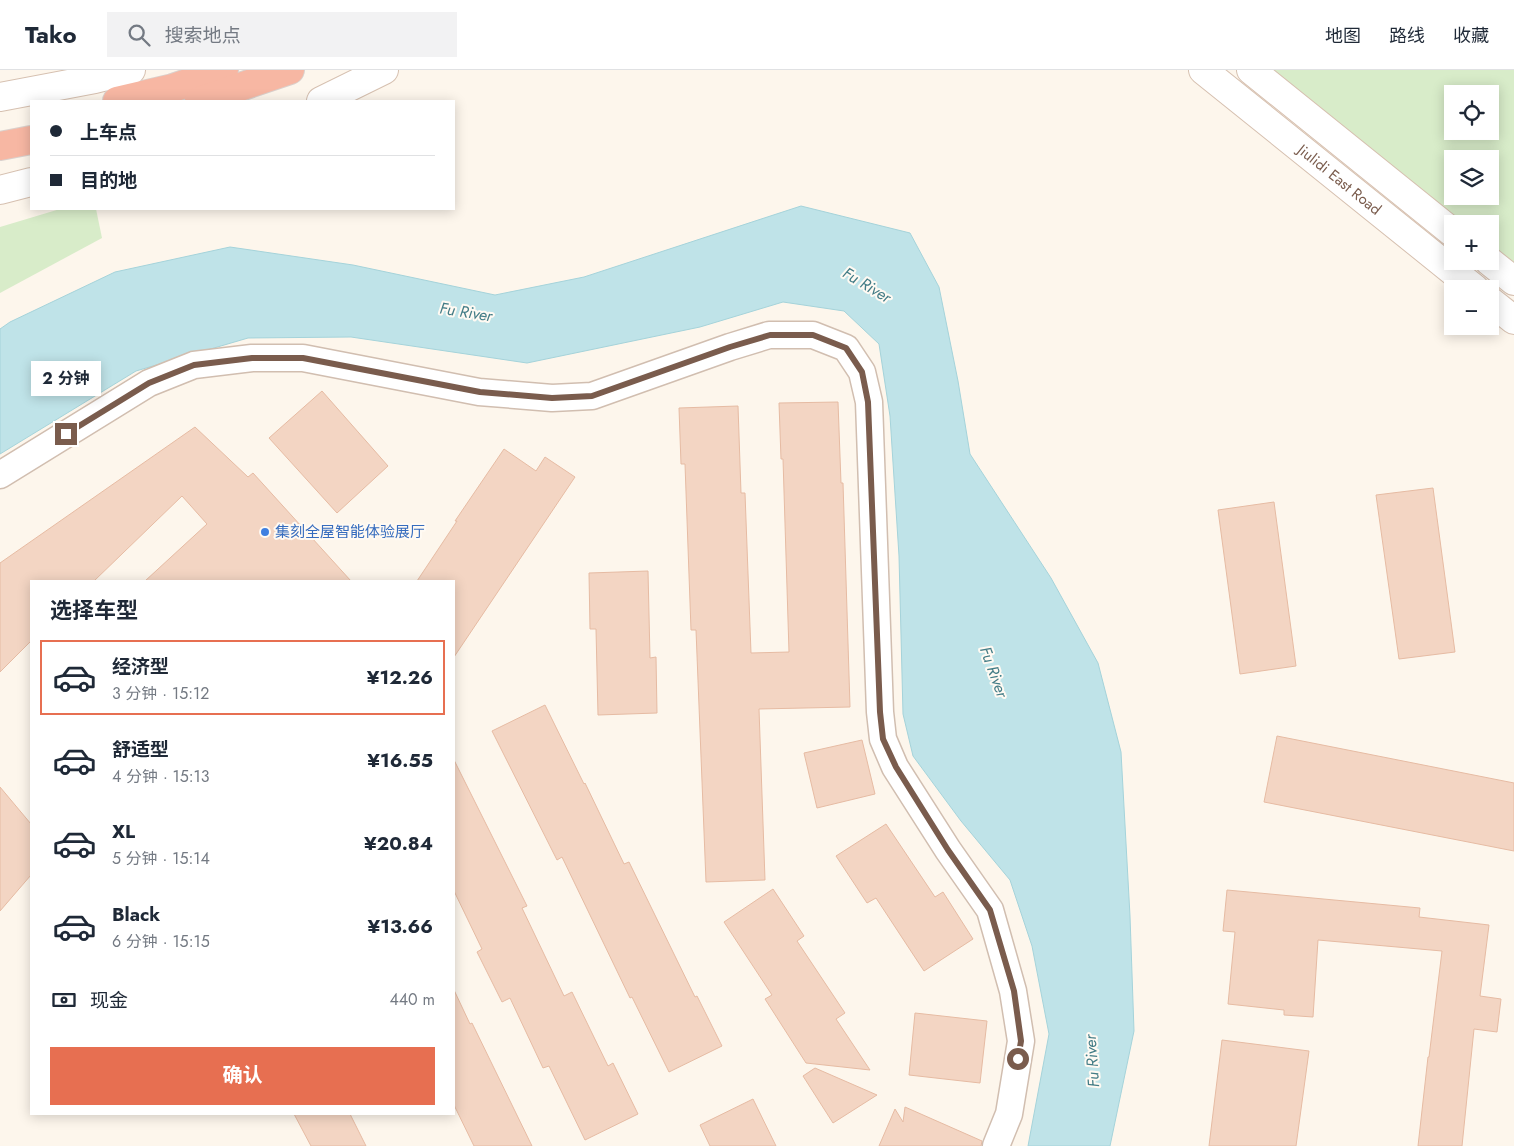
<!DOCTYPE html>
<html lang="zh">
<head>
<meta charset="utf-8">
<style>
  :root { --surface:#fff; --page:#f2f2f3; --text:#1f2937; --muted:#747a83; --line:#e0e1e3; --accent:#e76f51 }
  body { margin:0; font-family:Jost,"Noto Sans SC",sans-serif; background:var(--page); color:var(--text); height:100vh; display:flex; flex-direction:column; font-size:19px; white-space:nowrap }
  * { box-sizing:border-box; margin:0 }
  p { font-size:16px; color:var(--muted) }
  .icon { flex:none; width:28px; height:28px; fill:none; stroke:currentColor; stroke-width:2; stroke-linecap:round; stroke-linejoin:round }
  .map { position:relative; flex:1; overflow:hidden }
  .sheet { position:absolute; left:30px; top:510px; width:425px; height:535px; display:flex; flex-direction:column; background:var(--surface); border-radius:0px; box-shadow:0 2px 12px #0003 }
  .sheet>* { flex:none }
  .banner { position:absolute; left:30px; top:30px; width:425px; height:110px; border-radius:0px; box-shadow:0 2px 12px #0003; display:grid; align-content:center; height:110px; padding:0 20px; background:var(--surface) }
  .fabs { position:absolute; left:1444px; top:15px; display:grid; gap:10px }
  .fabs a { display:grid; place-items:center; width:55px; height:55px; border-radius:0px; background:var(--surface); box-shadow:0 2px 12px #0003; font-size:25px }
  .end { position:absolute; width:22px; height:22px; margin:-11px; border:6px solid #7a5c4d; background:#fff; box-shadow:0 0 0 2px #fff }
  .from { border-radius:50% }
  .bubble { position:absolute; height:35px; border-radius:0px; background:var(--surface); box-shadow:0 2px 12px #0003; font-size:16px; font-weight:700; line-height:35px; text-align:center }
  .banner b { display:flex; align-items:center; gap:18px; height:48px; font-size:19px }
  .banner b+b { border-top:1px solid var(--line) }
  .banner i { width:12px; height:12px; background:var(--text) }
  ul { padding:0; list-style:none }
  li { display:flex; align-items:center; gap:15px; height:75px; margin:0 10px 8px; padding:0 10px; border:2px solid transparent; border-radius:0px }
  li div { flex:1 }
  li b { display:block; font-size:19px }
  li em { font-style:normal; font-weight:700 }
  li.current { border-color:var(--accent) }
  li>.icon { width:45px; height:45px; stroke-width:1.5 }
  h2 { padding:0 20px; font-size:22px; line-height:60px }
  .pay { display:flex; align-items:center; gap:12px; height:55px; padding:0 20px; font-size:19px }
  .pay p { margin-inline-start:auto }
  .action { display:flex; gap:10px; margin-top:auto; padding:10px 20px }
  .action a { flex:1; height:58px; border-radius:0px; background:var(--accent); color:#fff; font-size:20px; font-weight:700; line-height:58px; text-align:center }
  header { display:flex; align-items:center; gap:30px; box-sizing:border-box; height:70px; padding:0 25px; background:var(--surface); border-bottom:1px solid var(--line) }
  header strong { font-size:24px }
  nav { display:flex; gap:28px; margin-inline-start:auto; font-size:18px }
  .search { width:350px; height:45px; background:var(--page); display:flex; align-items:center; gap:12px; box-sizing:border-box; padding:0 18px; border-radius:0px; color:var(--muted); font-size:19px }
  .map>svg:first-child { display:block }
  .green { fill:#d8ecc9; fill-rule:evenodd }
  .water { fill:#bfe3e8; stroke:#a5d3da }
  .building { fill:#f3d5c3; stroke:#e6bba3 }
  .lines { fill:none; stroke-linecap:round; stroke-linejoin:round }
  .street-casing { stroke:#d1beb0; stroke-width:29 }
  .secondary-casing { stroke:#d6c0b0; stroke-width:30 }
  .highway-casing { stroke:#dad1cd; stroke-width:30 }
  .street { stroke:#fff; stroke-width:26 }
  .secondary { stroke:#fff; stroke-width:28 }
  .highway { stroke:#f7b7a3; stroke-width:28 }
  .route { stroke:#7a5c4d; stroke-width:6 }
  .shop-dot { fill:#3f7fe0; stroke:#fffaf3; stroke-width:2 }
  .labels { text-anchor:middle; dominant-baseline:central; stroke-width:4; stroke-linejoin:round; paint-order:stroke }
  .street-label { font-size:15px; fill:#7a5c4d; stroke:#fffaf3 }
  .shop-label { font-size:15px; fill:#366cbe; stroke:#fffaf3; text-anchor:start }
  .water-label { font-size:16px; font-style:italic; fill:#437c86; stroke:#fffaf3 }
</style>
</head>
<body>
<header>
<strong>Tako</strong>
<div class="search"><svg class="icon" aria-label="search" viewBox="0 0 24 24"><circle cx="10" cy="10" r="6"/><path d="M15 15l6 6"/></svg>搜索地点</div>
<nav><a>地图</a><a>路线</a><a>收藏</a></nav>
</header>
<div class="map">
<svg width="1514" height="1076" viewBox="0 0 1514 1076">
  <rect width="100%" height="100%" fill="#fdf6ec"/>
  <g class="green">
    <path d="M1273,0h241v195l-24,-20v-21h-27zM1452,24h38v37h-38zM1452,89h38v37h-38z"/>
    <path d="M60,139h36l6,29 -102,55v-66z"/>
  </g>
  <path class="water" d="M801,136l109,27 29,54 19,94 12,73 81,124 47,85 23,89 9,164 4,115 -24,115h-82l21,-112 -17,-88 -22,-66 -49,-59 -48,-65 -10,-42 -4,-158 -9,-140 -11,-72 -35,-33 -61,-9 -83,25 -173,36 -176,-26 -103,1 -112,33 -136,83v-125l10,-7 105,-50 115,-25 123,18 142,30 89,-18z"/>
  <g class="building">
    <path d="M322,321l66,75 -51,47 -68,-75z"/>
    <path d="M838,332l3,81h2l7,224 -91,2 6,171 -59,2 -10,-252h-5l-6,-166h-4l-2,-56 59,-2 3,87h4l6,160 38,-1 -6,-193h-2l-2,-56z"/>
    <path d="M195,357l53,50 5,-4 98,108h-206l62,-57 -25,-28 -88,85h-63v60l-31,31v-109z"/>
    <path d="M504,379l32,22 9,-14 30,20 -121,180v-76h-37l40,-60h-2z"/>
    <path d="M1433,418l22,164 -56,7 -23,-164z"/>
    <path d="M1274,432l22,164 -56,8 -22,-164z"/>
    <path d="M648,501l2,87 6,-1 1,56 -59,2 -2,-86h-6l-1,-56z"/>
    <path d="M545,635l39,79 1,-1 39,81 5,-2 66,135 2,-1 25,50 -53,26 -37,-75 -2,1 -68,-141 -5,3 -65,-129z"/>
    <path d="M1277,666l237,47v68l-250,-49z"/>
    <path d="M862,670l13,54 -58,14 -13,-55z"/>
    <path d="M454,690l73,146 -5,2 42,88 8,-4 36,74 5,-3 25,51 -53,26 -36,-74 -6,2 -33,-70 -8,4 -25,-50 5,-3 -28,-58z"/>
    <path d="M0,717l31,37v51l-31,36z"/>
    <path d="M886,754l49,73 8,-5 30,47 -49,32 -48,-73 -9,5 -31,-47z"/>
    <path d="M773,819l31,47 -7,5 48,72 -9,6 34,51 -64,-7 -41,-64 7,-4 -48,-73z"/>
    <path d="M1227,820l193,18 -1,9 70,8 -9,71 21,3 -4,33 -23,-3 -12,117h-44l10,-89h1l13,-106 -124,-11 -5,77 -29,-2v-5l-56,-6 7,-72 -12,-1z"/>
    <path d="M454,920l16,34 2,-1 60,123h-58l-20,-41z"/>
    <path d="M915,943l72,8 -7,62 -71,-8z"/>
    <path d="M1222,970l87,11 -13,95h-87z"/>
    <path d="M815,998l62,27 -44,28 -30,-47z"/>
    <path d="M753,1029l23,47h-66l-10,-21z"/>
    <path d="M905,1037l77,34 -1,5h-102l16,-37 8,13z"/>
    <path d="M294,1044h56l16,32h-55z"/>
  </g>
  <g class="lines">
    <defs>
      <path id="street" d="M0,405l149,-92 45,-18 58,-7h51l176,34 73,6 40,-2 138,-49 39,-12h44l33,13 16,24 7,30 11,310 3,27 12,28 53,83 42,60 23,81 8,50 -12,73 -13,32"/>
      <g id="secondary">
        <path id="s1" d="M1203,0l272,219"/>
        <path d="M1251,0l201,162"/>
        <path d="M0,27l95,-18 36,-9"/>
        <path d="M321,31l63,-31"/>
        <path d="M0,120l31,-8"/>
        <path d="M1489,191l25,20"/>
        <path d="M1490,231l24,19"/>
      </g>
      <g id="highway">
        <path d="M117,31l56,-13 51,-18"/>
        <path d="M199,31l91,-31"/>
        <path d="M0,76l31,-6"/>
      </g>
    </defs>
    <use href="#street" class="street-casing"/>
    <use href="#secondary" class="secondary-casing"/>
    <use href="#highway" class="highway-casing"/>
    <use href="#street" class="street"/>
    <use href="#secondary" class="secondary"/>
    <use href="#highway" class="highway"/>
  </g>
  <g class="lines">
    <path class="route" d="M66,364l83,-51 45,-18 58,-7h51l177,34 72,6 40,-2 138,-49 40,-12h43l33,13 16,24 6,30 12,310 3,27 13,28 52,83 42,60 24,81 7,50 -3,18"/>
  </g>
  <circle class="shop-dot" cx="265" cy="462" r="5"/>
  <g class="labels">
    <g class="street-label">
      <text stroke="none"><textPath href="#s1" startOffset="175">Jiulidi East Road</textPath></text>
    </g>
    <g class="shop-label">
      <text x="275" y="462">集刻全屋智能体验展厅</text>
    </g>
    <g class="water-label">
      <text transform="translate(867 215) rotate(31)">Fu River</text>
      <text transform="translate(466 242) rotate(9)">Fu River</text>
      <text transform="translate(994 602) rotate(70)">Fu River</text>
      <text transform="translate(1092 991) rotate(-94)">Fu River</text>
    </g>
  </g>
</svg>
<div class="fabs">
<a><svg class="icon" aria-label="locate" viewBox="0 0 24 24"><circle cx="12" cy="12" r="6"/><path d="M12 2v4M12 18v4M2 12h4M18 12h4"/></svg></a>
<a><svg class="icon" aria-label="layers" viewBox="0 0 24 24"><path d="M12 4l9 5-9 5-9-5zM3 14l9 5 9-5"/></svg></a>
<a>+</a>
<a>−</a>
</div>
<i class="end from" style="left:1018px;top:989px"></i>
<i class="end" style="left:66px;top:364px"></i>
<div class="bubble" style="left:31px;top:291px;width:70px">2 分钟</div>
<div class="banner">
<b><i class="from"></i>上车点</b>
<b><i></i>目的地</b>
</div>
<section class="sheet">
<h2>选择车型</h2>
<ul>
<li class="current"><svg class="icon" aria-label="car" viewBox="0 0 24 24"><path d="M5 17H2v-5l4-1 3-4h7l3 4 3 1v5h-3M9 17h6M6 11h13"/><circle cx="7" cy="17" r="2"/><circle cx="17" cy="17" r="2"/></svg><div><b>经济型</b><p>3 分钟 · 15:12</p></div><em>¥12.26</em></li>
<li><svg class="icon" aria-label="car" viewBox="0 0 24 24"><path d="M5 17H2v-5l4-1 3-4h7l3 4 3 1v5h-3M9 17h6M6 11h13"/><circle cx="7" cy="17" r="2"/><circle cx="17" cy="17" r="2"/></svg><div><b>舒适型</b><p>4 分钟 · 15:13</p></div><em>¥16.55</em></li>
<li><svg class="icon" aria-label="car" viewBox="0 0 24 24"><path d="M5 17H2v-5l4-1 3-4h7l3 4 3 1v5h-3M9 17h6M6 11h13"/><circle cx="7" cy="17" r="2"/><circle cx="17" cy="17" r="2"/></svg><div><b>XL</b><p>5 分钟 · 15:14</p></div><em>¥20.84</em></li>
<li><svg class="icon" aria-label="car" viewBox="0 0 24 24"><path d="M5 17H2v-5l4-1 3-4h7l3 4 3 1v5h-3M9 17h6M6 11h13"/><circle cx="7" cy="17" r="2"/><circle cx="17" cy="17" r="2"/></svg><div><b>Black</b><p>6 分钟 · 15:15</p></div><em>¥13.66</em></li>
</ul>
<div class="pay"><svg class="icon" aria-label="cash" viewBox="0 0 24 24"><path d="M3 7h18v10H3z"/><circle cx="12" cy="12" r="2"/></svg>现金<p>440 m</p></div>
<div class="action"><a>确认</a></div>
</section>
</div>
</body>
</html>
